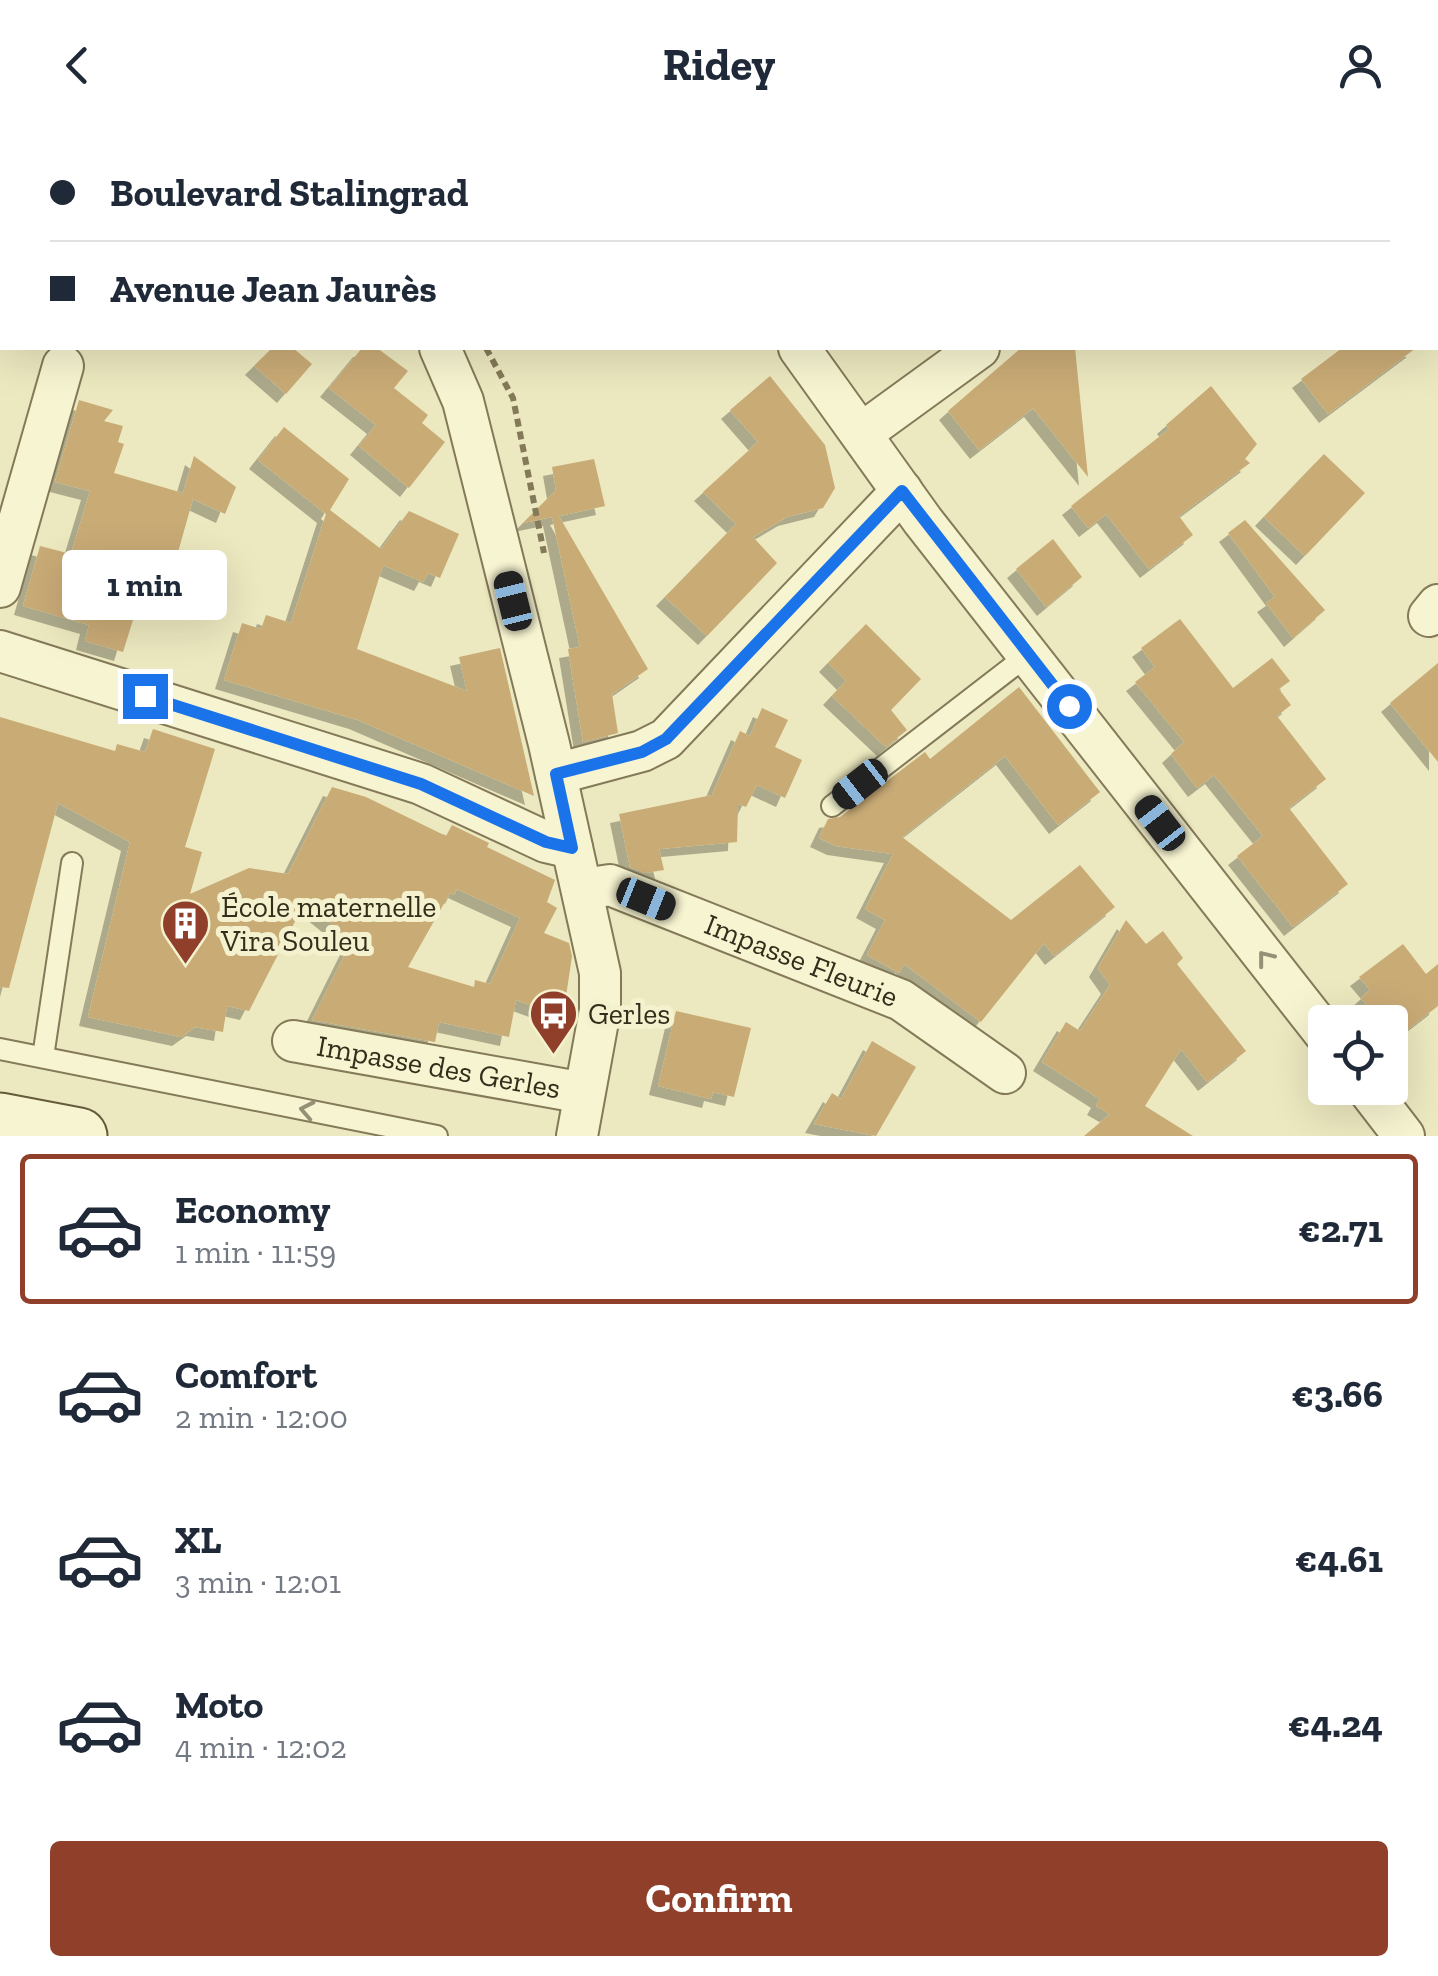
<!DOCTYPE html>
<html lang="en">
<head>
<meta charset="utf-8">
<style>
  :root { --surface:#fff; --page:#f6f6f7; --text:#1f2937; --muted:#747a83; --line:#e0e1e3; --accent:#90402a }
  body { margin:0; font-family:"Zilla Slab",serif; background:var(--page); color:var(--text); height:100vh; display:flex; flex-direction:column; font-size:38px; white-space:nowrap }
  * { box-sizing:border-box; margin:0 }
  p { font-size:32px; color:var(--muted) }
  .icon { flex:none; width:55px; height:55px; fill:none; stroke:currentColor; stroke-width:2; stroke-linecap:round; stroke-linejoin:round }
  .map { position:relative; height:1006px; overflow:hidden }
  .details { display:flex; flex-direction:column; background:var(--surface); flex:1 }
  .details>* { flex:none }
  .hud { position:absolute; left:0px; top:0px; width:1440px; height:220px; box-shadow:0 10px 40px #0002; display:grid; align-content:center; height:220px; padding:0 50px; background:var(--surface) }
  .tools { position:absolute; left:1308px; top:875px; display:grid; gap:20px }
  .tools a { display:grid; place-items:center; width:100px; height:100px; border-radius:10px; background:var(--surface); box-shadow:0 10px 40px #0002; font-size:50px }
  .end { position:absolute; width:45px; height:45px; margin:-22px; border:12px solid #1a73e8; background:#fff; box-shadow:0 0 0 5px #fff }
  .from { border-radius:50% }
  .bubble { position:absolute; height:70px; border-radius:10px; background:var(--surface); box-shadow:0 10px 40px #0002; font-size:32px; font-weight:700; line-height:70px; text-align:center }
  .car { position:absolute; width:30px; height:60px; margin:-30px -15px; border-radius:12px; box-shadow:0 0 8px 2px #0007; background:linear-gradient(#222 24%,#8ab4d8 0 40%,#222 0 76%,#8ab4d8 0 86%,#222 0) }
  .hud b { display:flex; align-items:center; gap:35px; height:95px; font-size:38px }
  .hud b+b { border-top:2px solid var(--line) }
  .hud i { width:25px; height:25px; background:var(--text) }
  ul { padding:18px 0 0; list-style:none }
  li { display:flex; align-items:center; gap:30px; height:150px; margin:0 20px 15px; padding:0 30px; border:5px solid transparent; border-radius:10px }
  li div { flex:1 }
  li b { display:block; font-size:38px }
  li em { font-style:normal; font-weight:700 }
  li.current { border-color:var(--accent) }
  li>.icon { width:90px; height:90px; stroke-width:1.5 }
  .button { display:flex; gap:20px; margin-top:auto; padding:20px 50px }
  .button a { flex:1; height:115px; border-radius:10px; background:var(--accent); color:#fff; font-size:40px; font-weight:700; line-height:115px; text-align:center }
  header { display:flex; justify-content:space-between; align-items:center; height:130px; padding:0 50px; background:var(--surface); font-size:45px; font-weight:700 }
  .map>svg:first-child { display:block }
  .building { fill:#c9ab76; fill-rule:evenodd; filter:url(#shadow) }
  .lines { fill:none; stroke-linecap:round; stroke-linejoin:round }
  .lane-casing { stroke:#847958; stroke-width:24 }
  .street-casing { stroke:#847958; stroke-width:44 }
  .secondary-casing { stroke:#655a3b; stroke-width:59 }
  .path { stroke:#847958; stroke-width:6; stroke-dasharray:8 5; stroke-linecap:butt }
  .lane { stroke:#f7f4d1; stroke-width:20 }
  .street { stroke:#f7f4d1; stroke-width:40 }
  .secondary { stroke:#f7f4d1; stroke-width:55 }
  .oneway { stroke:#959076 }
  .route { stroke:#1a73e8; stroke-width:12 }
  .labels { text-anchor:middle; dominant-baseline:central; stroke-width:10; stroke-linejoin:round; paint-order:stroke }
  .poi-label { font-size:30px; fill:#332d1c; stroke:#f4f1ce; text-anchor:start }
  .street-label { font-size:30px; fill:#332d1c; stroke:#f4f1ce }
</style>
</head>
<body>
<header><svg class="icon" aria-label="back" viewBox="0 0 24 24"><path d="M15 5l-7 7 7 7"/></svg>Ridey<svg class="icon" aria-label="person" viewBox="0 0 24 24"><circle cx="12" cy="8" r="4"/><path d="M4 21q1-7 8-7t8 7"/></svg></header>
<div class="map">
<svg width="1438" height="1006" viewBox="0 0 1438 1006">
  <defs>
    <filter id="shadow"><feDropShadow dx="-9" dy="9" stdDeviation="0" flood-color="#0004"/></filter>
  </defs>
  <rect width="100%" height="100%" fill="#ece8bf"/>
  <g class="building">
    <path d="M272,218h21l19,16 -26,30 -32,-28z"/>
    <path d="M362,218h15l31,23 -14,17 34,27 -6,8 23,19 -36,46 -50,-42 17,-21 -47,-37z"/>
    <path d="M1021,218h54l13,129 -55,-69 -54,42 -31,-39z"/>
    <path d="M1342,218h74l-88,66 -27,-35z"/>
    <path d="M770,246l55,69 10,43 -12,20 -36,9 -34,20 24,26 -70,73 -42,-39 71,-73 -33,-32 55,-50 -28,-32z"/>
    <path d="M1211,256l46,58 -12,15 5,4 -71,53 14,19 -44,34 -43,-55 -18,14 -17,-22 98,-77 -3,-4z"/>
    <path d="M79,270l34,10 -9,11 19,5 -5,16 6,2 -10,29 69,20 11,-37 42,31 -11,27 -32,-15 -29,103 -10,-2 -1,8 -15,-4 -15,48 -38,-11 4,-16 -66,-19 17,-60 31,8 19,-63 -35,-9z"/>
    <path d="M284,297l65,52 -19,31 51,39 28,-38 50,23 -19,44 -12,-5 -5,9 -40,-17 -26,84 110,42 -8,-34 41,-9 34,148 -176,-76 -134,-40 18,-57 19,6 5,-14 25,8 35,-109 -68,-54z"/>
    <path d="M1324,324l41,39 -60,63 -41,-39z"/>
    <path d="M594,329l11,47 -46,10 89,153 -36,25 6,39 -35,9 -15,-93 12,-2 -28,-130 -29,6 33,-33 -4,-23z"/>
    <path d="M1245,390l80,90 -32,28 -27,-35 9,-6 -47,-64z"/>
    <path d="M1053,409l29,38 -36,30 -30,-38z"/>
    <path d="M1180,489l53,69 39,-30 18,23 -11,8 12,16 -14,11 49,63 -37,29 59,76 -55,43 -56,-71 26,-20 -49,-61 -17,13 -26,-34 13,-12 -49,-60 20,-15 -14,-19z"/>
    <path d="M866,494l55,55 -30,31 16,20 -21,17 -54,-51 14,-15 -18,-18z"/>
    <path d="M1438,533v99l-48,-59z"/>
    <path d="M1019,557l81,105 -42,33 -53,-69 -103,81 109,83 69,-55 35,42 -61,49 -10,-13 -63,79 -77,-58 -5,9 -32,-18 18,-35 -20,-11 28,-55 -57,-8 -17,-8 9,-19 12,-2 85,-65 5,7z"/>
    <path d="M762,578l26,12 -13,27 27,13 -17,38 -28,-13 -11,22 -8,-3 -1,38 -78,7 5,21 -19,3 -15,-6 -11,-53 93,-19 28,-64 10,5z"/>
    <path d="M0,587l115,34 2,-7 28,8 8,-23 62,20 -30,98 17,5 -12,42 59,-26 39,6 44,-87 34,10 80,39 6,-11 37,18 -2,4 68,33 -8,22 10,6 -13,25 25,10 3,13 -9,61 -47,-17 -7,37 -70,-15 -4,20 -123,-22 40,-80 -47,-38 -56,109 -22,-5 -4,26 -28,-5 -14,10 -93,-20 42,-175 -72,-39 -49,185 -9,-1zM457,759l63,29 -30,66 -15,-4 -1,7 -66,-20 42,-74 4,2z"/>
    <path d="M1126,790l20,24 17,-13 20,27 -6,6 69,87 -39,31 -26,-33 -36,57 48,30h-109l26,-22 -14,-8 4,-7 -58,-37 24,-40 14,9 30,-46 -12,-17z"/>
    <path d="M1403,814l23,30 12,-10v42l-36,28 -9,-12h-12l-20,-24 9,-8 -11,-13z"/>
    <path d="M676,881l75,17 -17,69 -21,-5 -2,7 -53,-13z"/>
    <path d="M872,911l44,26 -40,69 -62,-12 18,-31 9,6z"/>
  </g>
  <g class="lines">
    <defs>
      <g id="lane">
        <path d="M832,676l197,-152"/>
        <path d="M0,919l437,87"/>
        <path d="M43,927l29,-194"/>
      </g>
      <g id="street">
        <path d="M193,0l4,2"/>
        <path d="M641,0l2,2"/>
        <path d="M440,218l23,53 86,343 51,229v37l-23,126"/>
        <path d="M799,218l124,173 402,513"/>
        <path d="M862,303l117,-85"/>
        <path d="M0,457l63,-221"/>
        <path d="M1429,486l9,-11"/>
        <path d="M0,521l421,133 125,58 26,6"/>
        <path d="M556,644l86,-23 24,-12 236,-248"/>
        <path id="s1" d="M584,759l26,-4 291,115 104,73"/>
        <path id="s2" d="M293,911l291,52"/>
        <path d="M1367,958l37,48"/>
      </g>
      <path id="secondary" d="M0,991l79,15"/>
    </defs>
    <use href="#lane" class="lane-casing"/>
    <use href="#street" class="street-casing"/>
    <use href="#secondary" class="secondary-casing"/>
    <g class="path">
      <path d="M260,0l3,2"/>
      <path d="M486,218l27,50 31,155"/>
    </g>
    <use href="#lane" class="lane"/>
    <use href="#street" class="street"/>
    <use href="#secondary" class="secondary"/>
  </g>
  <defs><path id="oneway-chevron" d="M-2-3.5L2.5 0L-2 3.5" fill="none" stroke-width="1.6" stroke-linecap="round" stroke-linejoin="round" transform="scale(2.5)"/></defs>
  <g class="oneway">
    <use href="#oneway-chevron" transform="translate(1265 828) rotate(-128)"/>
    <use href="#oneway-chevron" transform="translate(307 980) rotate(-169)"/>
  </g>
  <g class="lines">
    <path class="route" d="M145,566l276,88 125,58 26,6 -16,-74 86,-22 24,-13 236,-248 167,215"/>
  </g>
  <defs>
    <symbol id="building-pin" viewBox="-11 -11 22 30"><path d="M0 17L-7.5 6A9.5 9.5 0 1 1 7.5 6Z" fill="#90402a" stroke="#f4f1ce"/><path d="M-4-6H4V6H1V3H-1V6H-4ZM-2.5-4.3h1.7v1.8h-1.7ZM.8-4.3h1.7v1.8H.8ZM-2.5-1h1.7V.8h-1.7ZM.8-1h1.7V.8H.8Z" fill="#fff"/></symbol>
    <symbol id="bus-pin" viewBox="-11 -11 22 30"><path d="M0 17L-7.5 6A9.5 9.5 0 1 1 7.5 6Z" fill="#90402a" stroke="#f4f1ce"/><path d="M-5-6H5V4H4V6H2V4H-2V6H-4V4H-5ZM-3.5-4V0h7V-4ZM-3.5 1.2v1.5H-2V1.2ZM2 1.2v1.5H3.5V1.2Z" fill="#fff"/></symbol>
  </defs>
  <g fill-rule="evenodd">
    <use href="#building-pin" x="158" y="766" width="55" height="75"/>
    <use href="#bus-pin" x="526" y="856" width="55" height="75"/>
  </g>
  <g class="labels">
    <g class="poi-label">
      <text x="221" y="777">École maternelle<tspan x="221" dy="34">Vira Souleu</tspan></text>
      <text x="588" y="884">Gerles</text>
    </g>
    <g class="street-label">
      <text stroke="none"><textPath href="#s1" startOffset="232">Impasse Fleurie</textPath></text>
      <text stroke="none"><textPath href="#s2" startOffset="148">Impasse des Gerles</textPath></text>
    </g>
  </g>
</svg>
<div class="tools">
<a><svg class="icon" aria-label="locate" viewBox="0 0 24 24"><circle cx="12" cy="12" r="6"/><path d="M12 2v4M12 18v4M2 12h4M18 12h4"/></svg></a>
</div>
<i class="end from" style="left:1069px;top:576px"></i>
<i class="end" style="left:145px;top:566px"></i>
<div class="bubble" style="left:62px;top:420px;width:165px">1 min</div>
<i class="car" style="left:513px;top:471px;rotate:346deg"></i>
<i class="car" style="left:860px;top:654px;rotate:232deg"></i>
<i class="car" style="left:1160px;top:693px;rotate:322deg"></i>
<i class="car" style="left:646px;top:769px;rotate:112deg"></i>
<div class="hud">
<b><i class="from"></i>Boulevard Stalingrad</b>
<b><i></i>Avenue Jean Jaurès</b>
</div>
</div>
<section class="details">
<ul>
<li class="current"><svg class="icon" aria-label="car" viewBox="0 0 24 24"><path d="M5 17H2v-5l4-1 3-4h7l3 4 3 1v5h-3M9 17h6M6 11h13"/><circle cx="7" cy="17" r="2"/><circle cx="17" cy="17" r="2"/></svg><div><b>Economy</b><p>1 min · 11:59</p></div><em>€2.71</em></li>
<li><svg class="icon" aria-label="car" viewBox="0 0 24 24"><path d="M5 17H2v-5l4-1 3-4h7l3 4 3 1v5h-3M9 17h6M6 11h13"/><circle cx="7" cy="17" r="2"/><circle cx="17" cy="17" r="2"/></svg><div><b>Comfort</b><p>2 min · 12:00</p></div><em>€3.66</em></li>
<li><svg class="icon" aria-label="car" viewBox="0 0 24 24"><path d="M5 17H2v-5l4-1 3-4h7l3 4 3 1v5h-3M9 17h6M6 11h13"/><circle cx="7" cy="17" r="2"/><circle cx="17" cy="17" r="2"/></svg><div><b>XL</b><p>3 min · 12:01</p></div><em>€4.61</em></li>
<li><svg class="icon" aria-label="car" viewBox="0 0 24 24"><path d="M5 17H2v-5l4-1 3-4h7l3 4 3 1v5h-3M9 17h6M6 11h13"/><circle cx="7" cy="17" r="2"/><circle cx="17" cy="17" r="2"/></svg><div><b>Moto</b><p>4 min · 12:02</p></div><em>€4.24</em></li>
</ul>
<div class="button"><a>Confirm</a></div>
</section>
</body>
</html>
